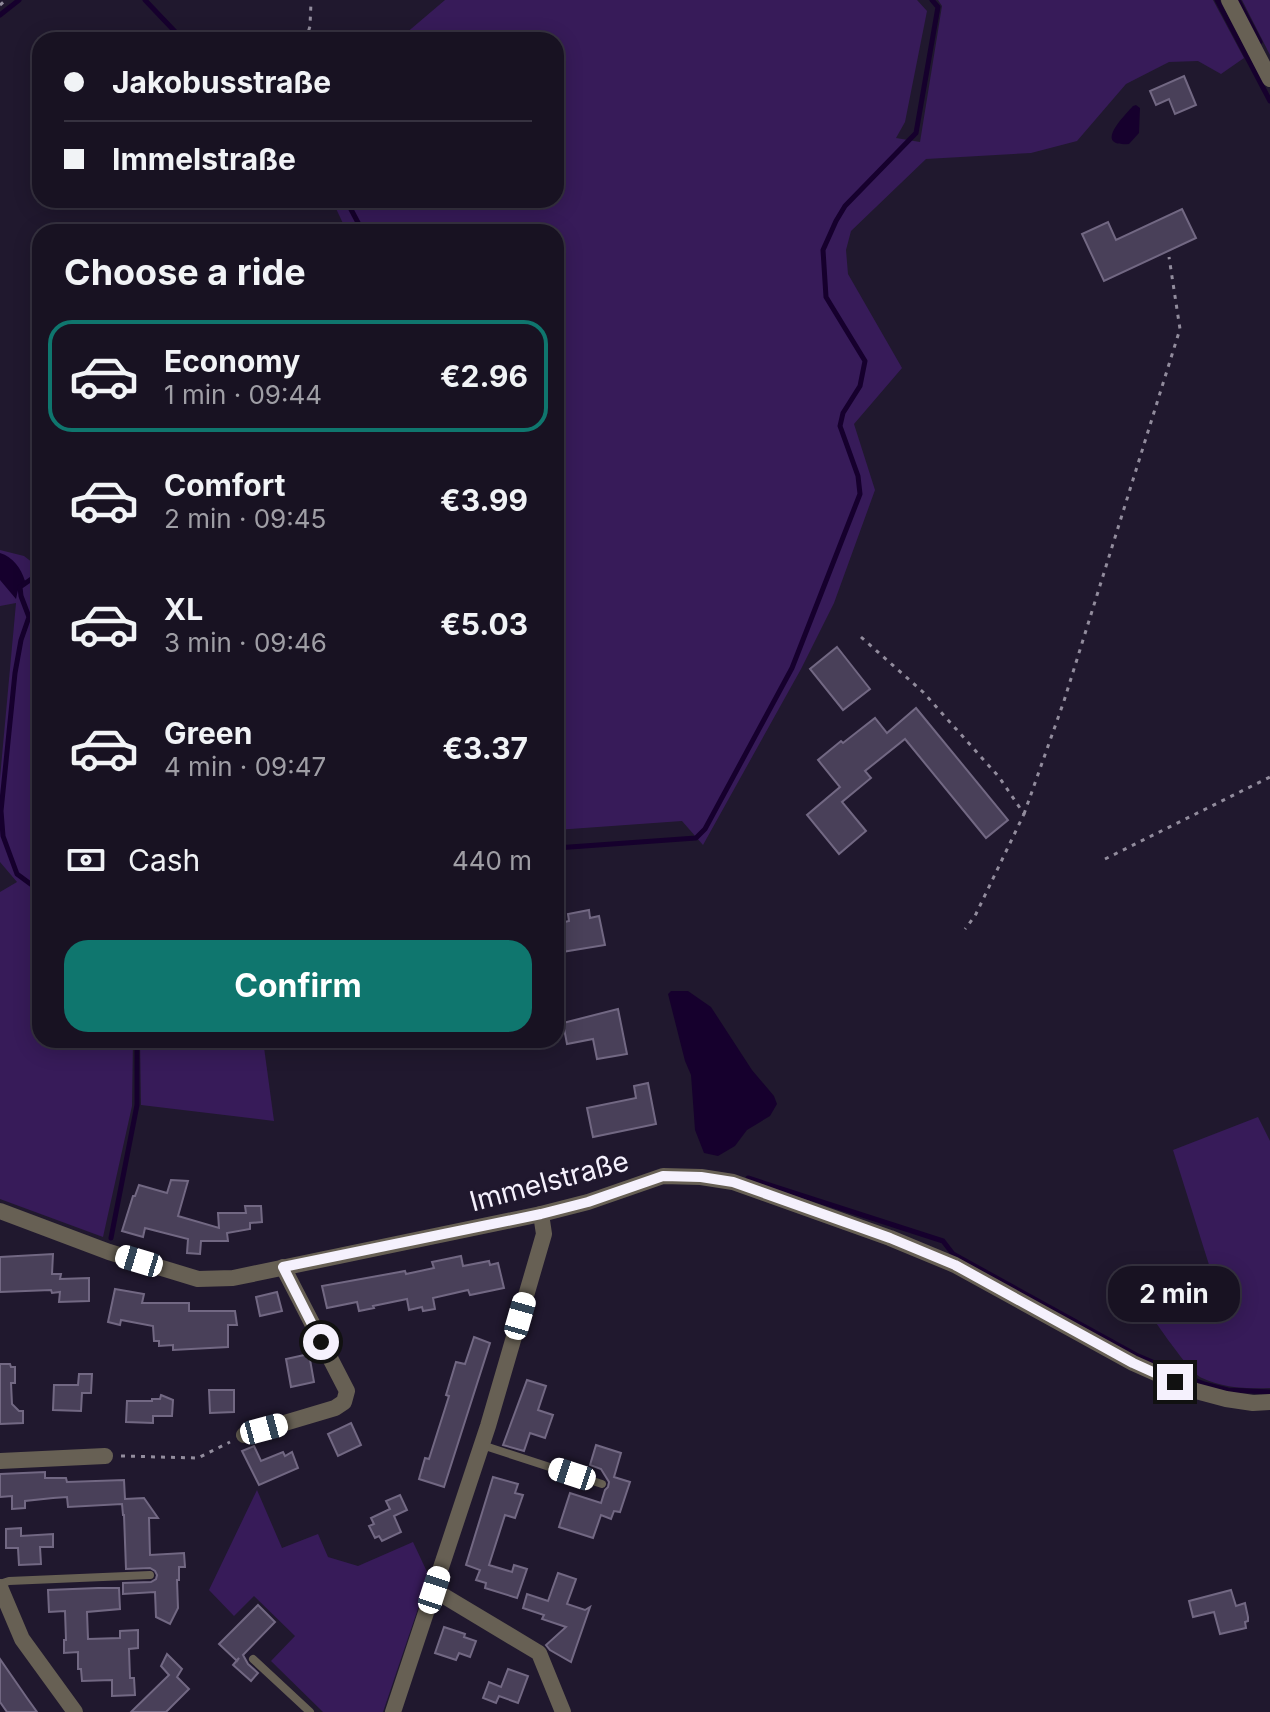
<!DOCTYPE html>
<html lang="en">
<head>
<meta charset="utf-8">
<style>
  :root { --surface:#181222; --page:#211b2a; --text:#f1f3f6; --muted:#9f9ea5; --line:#363240; --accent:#0f766e }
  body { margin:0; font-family:Inter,sans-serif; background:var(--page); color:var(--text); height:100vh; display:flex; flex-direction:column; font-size:30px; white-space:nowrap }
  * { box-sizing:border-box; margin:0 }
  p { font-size:26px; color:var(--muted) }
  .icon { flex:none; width:44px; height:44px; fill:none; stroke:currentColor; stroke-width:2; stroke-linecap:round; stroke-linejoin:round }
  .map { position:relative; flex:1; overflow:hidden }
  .details { position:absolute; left:32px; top:224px; width:532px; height:824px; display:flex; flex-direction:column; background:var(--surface); border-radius:24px; box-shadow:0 4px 20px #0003,0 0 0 2px var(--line) }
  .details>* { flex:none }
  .top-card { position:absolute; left:32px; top:32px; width:532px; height:176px; border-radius:24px; box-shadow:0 4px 20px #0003,0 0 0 2px var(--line); display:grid; align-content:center; height:176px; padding:0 32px; background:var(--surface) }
  .end { position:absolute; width:36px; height:36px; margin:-18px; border:10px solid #f5f1fd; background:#111; box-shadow:0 0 0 4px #111 }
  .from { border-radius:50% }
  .bubble { position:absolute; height:56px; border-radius:24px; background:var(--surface); box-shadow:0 4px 20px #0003,0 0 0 2px var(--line); font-size:26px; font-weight:700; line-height:56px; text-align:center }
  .car { position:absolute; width:24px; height:48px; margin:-24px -12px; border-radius:10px; box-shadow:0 0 6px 2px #0007; background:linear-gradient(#fff 24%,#345 0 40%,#fff 0 76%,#345 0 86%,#fff 0) }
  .top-card b { display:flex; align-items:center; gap:28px; height:76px; font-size:30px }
  .top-card b+b { border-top:2px solid var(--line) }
  .top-card i { width:20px; height:20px; background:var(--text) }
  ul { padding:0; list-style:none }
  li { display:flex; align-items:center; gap:24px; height:112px; margin:0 16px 12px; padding:0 16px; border:4px solid transparent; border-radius:24px }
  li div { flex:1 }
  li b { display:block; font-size:30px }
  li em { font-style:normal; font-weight:700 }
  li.on { border-color:var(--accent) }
  li>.icon { width:72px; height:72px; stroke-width:1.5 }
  h2 { padding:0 32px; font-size:36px; line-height:96px }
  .pay { display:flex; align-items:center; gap:20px; height:88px; padding:0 32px; font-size:30px }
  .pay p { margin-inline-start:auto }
  .action { display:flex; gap:16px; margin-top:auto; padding:16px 32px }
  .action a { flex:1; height:92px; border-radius:24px; background:var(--accent); color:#fff; font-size:32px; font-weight:700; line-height:92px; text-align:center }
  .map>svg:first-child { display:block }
  .green { fill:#371b59 }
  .water { fill:#16002d }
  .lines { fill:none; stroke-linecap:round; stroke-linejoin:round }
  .stream { stroke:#16002d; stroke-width:5 }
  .building { fill:#494059; stroke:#726883; stroke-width:2 }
  .path { stroke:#928c9d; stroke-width:3; stroke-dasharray:4 6; stroke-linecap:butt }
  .lane { stroke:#676054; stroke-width:8 }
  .street { stroke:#676054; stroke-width:16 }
  .route { stroke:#f5f1fd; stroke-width:10 }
  .labels { text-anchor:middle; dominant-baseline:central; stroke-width:6; stroke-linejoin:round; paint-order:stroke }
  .street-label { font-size:28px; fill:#f5f1fd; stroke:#20182e }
</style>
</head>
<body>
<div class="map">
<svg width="1270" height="1712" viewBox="0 0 1270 1712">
  <rect width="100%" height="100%" fill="#20182e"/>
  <g class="green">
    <path d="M445,0h472l10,11 -22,111 -9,16 24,4 22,-136 -4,-6h275l31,58 -23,16 -23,-13 -29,1 -43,22 -49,57 -46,12 -105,6 -75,72 -5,19 2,24 54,94 -48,56 21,66 -41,113 -33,66 -98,176 -21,-24 -126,9v-598h-209l-15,-32h224v-160h-158z"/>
    <path d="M1242,0h28v55z"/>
    <path d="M0,550l24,6 13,10 3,-2v476h93l-1,66 -29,131 -103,-38v-307l17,-10 -17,-20v-84l16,-175 -16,3z"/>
    <path d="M140,1040h123l11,81 -133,-16z"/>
    <path d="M1258,1117l12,24v247c-23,1 -47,0 -68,-10 -15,-7 -54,-68 -66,-84l74,-26 -37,-118z"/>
    <path d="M257,1490l25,58 36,-14 10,23 30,9 55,-24 16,34 -46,136h-60l-52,-51 24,-25 -41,-40 -20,20 -25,-26z"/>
  </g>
  <g class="water">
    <path d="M1136,105l4,3 -1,25 -10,11c-36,3 -6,-27 4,-38z"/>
    <path d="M0,553c13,4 21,15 25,28l-7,9 -2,9 -16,-19z"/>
    <path d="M671,991h17l23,16 41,63 22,26 3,8 -7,12 -23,14 -12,16 -17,10 -14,-3 -9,-23 -4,-55 -6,-14 -17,-67z"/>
  </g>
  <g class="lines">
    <g class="stream">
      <path d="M145,0l38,40"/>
      <path d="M1217,0l53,101"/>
      <path d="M1238,0l22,42"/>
      <path d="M0,15l19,-15"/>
      <path d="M346,200l17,32"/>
      <path d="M40,573l-20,14 1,9 8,21 -8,23 -6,33 -14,138 2,25 14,38 23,17"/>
      <path d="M556,848l140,-10 9,-9 87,-161 68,-174 -2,-18 -18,-50 3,-13 17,-27 5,-25 -39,-64 -3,-47 13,-29 9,-15 71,-73 22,-126 -6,-7"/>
      <path d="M748,1178l195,63 10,13 183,101 68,29 24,6 42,2"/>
      <path d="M111,1238l26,-133v-65"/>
    </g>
  </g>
  <g class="building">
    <path d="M1184,76l12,29 -21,9 -6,-15 -13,6 -6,-14z"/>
    <path d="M1182,209l14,29 -92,43 -22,-47 26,-12 8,18z"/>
    <path d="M837,647l33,42 -27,21 -33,-41z"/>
    <path d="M916,708l92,112 -22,18 -81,-99 -40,32 6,7 -29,24 24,29 -27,23 -32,-39 33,-28 -22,-27 23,-19 2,2 32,-25 12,15z"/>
    <path d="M589,910l1,8 9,-2 6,29 -49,8v-29l13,-3 -1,-7z"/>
    <path d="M618,1009l9,45 -30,5 -4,-20 -26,5 -4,-21z"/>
    <path d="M648,1083l8,41 -63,13 -6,-29 49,-10 -2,-12z"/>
    <path d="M171,1180l17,1 -10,35 41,12 -1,-15h28l-1,-7h16l1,16 -12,1v6l-23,4 1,8h-27l-1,13 -13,-1 1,-14 -43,-11 -2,9 -21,-6 11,-35h2l4,-11 28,8z"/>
    <path d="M53,1254l-1,20h9l-1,5 29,-1v23l-30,1 1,-10 -8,1 -1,-3 -51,2v-35z"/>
    <path d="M461,1256l2,10 26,-5 1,4 8,-2 6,25 -34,7 -2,-5 -35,8 2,11 -12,2 -1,-4 -13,3 -2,-11 -34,7 1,2 -15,3 -2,-9 -30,6 -5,-22 83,-15 1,3 28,-6 -2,-6z"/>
    <path d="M115,1289l29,5 -2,9h47v8h46l2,14h-9v22l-55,3v-5l-14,1v-5h-5l-1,-15 -32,-6 -1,5 -12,-3z"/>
    <path d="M277,1292l5,19 -22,5 -4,-19z"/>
    <path d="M474,1337l16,6 -46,144 -25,-8 6,-21 4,1 20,-63 -3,-1 10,-33 9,2z"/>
    <path d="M309,1354l5,28 -23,5 -5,-28z"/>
    <path d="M0,1364h10l1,3h4v16h-4l1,21 7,7h4v12l-23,1z"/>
    <path d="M79,1374h13l-1,19h-9l-1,18 -28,-1 1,-25h24z"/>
    <path d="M527,1380l19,6 -8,24 15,5 -8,23 -15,-5 -6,18 -21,-6z"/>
    <path d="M209,1390h25v22l-24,1z"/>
    <path d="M161,1395l12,5 -1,16h-19v7l-27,-1 1,-21h25v-2h8z"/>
    <path d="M351,1423l10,22 -23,11 -10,-22z"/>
    <path d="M596,1445l25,8 -7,24 16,5 -10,30 -6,-1 -3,8 -10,-4 -8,23 -34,-11 11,-34 31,10 4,-13 3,-3 1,-5 -8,-13 -11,-4z"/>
    <path d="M254,1446l7,15 22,-9 2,4 7,-4 6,16 -39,17 -17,-34z"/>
    <path d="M45,1472v6h21l1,4 57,-2 1,19 19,-1 14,20h-9l1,37 34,-2 1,14h-6v13h-2l1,28 -8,16 -14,-7 -1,-25 -32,2v-11l28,-1 5,-3 1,-4 -2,-4 -5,-3 -24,1 -2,-54h-1l-1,-11 -54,3 -1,-10 -14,1 -28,3v7l-13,1v-13l-12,1v-23z"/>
    <path d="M493,1477l25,7 -3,9 8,2 -8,23 -10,-3 -16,50 23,7 2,-7 13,4 -10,29 -32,-10 1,-5 -10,-3 4,-10 -14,-5z"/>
    <path d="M400,1495l7,15 -13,6 7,16 -19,9 -3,-5 -4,2 -6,-12 5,-2 -3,-6 19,-9 -4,-8z"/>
    <path d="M21,1528v8l32,-2v13h-13l1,17 -22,1 -1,-17h-12v-19z"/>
    <path d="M558,1573l18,6 -9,25 18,6 5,-3 -19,55 -21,-12 -4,-5 20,-18 -24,-8 2,-4 -21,-7 4,-14 21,7z"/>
    <path d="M98,1588h21l1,21 -33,3 1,27 32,-1v-7l18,-1v18l-9,1 1,29h4l1,17 -23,1v-16l-30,1 -1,-12h-3v-17l-14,1v-13h2l-1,-29 -16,1 -1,-22z"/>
    <path d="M1231,1590l5,16 9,-3 3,14v4l-3,1 1,6 -26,6 -6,-22 -21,5 -4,-16z"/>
    <path d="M258,1605l17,17 -32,33 5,9 10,9 -7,8 -18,-16 6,-7 -2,3 -18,-17z"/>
    <path d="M444,1627l21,7 -1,3 12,4 -6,16 -11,-4 -3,7 -21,-7z"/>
    <path d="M167,1654l15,15 -5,8 12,12 -23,23h-35l38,-37 -8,-9z"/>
    <path d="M0,1659l27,39 10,14h-30l-7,-10z"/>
    <path d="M508,1669l20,7 -10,27 -19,-7 -3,7 -13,-5 6,-16 12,5z"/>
  </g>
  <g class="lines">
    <g class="path">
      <path d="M0,5l6,-5"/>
      <path d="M306,40l4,-14 1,-24"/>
      <path d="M861,637l62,55 76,85 25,37 -49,102 -10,13"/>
      <path d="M1024,814l40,-113 116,-372 -11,-72"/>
      <path d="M1105,859l165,-82"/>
      <path d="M121,1456l77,2 32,-16"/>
    </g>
    <g class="lane">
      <path d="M482,1445l120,39"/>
      <path d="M0,1584l9,-3 141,-6"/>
      <path d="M253,1659l57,53"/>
    </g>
    <g class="street">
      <path d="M1229,0l41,79"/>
      <path d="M0,1211l109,41 89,27 35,-1 308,-64 47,-12 75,-26 38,1 32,5 157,56 65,27 178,98 63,28 30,8 27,4 17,-1"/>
      <path d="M244,1435l91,-27 9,-6 3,-11 -64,-124"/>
      <path d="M0,1461l105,-5"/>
      <path d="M0,1587l22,52 53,73"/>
      <path d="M434,1590l105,63 24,59"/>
      <path d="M393,1712l95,-286 56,-192 -3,-20"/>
    </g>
  </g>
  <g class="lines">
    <path class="route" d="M321,1342l-38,-75 258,-53 47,-12 75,-26 38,1 32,5 157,56 65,27 178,98 42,19"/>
  </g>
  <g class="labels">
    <g class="street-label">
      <text transform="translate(549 1181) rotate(-15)">Immelstraße</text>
    </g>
  </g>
</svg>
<i class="end from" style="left:321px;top:1342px"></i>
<i class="end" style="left:1175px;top:1382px"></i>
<div class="bubble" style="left:1108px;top:1266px;width:132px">2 min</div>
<i class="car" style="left:139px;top:1261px;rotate:287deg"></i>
<i class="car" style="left:520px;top:1316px;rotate:16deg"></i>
<i class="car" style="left:264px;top:1429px;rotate:75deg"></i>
<i class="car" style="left:572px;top:1474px;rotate:288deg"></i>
<i class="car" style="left:434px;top:1590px;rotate:18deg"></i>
<div class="top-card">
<b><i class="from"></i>Jakobusstraße</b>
<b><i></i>Immelstraße</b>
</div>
<section class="details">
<h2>Choose a ride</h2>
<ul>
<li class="on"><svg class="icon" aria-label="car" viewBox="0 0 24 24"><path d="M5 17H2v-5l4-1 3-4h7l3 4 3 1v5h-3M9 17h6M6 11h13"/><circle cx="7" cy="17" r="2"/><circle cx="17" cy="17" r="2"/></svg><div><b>Economy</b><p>1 min · 09:44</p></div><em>€2.96</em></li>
<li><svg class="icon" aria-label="car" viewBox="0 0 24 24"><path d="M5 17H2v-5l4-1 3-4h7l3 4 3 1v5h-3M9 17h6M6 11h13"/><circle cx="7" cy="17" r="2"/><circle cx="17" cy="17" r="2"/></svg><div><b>Comfort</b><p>2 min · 09:45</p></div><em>€3.99</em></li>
<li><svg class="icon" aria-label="car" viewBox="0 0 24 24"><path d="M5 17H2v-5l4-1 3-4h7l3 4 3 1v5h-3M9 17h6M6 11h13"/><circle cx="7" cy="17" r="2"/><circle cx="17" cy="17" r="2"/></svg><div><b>XL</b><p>3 min · 09:46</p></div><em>€5.03</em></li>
<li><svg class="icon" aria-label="car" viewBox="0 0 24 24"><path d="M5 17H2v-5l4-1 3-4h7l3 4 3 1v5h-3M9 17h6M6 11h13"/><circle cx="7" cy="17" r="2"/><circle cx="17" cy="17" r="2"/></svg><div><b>Green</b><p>4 min · 09:47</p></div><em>€3.37</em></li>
</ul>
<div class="pay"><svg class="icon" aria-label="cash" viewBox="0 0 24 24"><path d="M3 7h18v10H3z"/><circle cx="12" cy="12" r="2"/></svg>Cash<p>440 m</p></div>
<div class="action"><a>Confirm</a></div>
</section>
</div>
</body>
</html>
